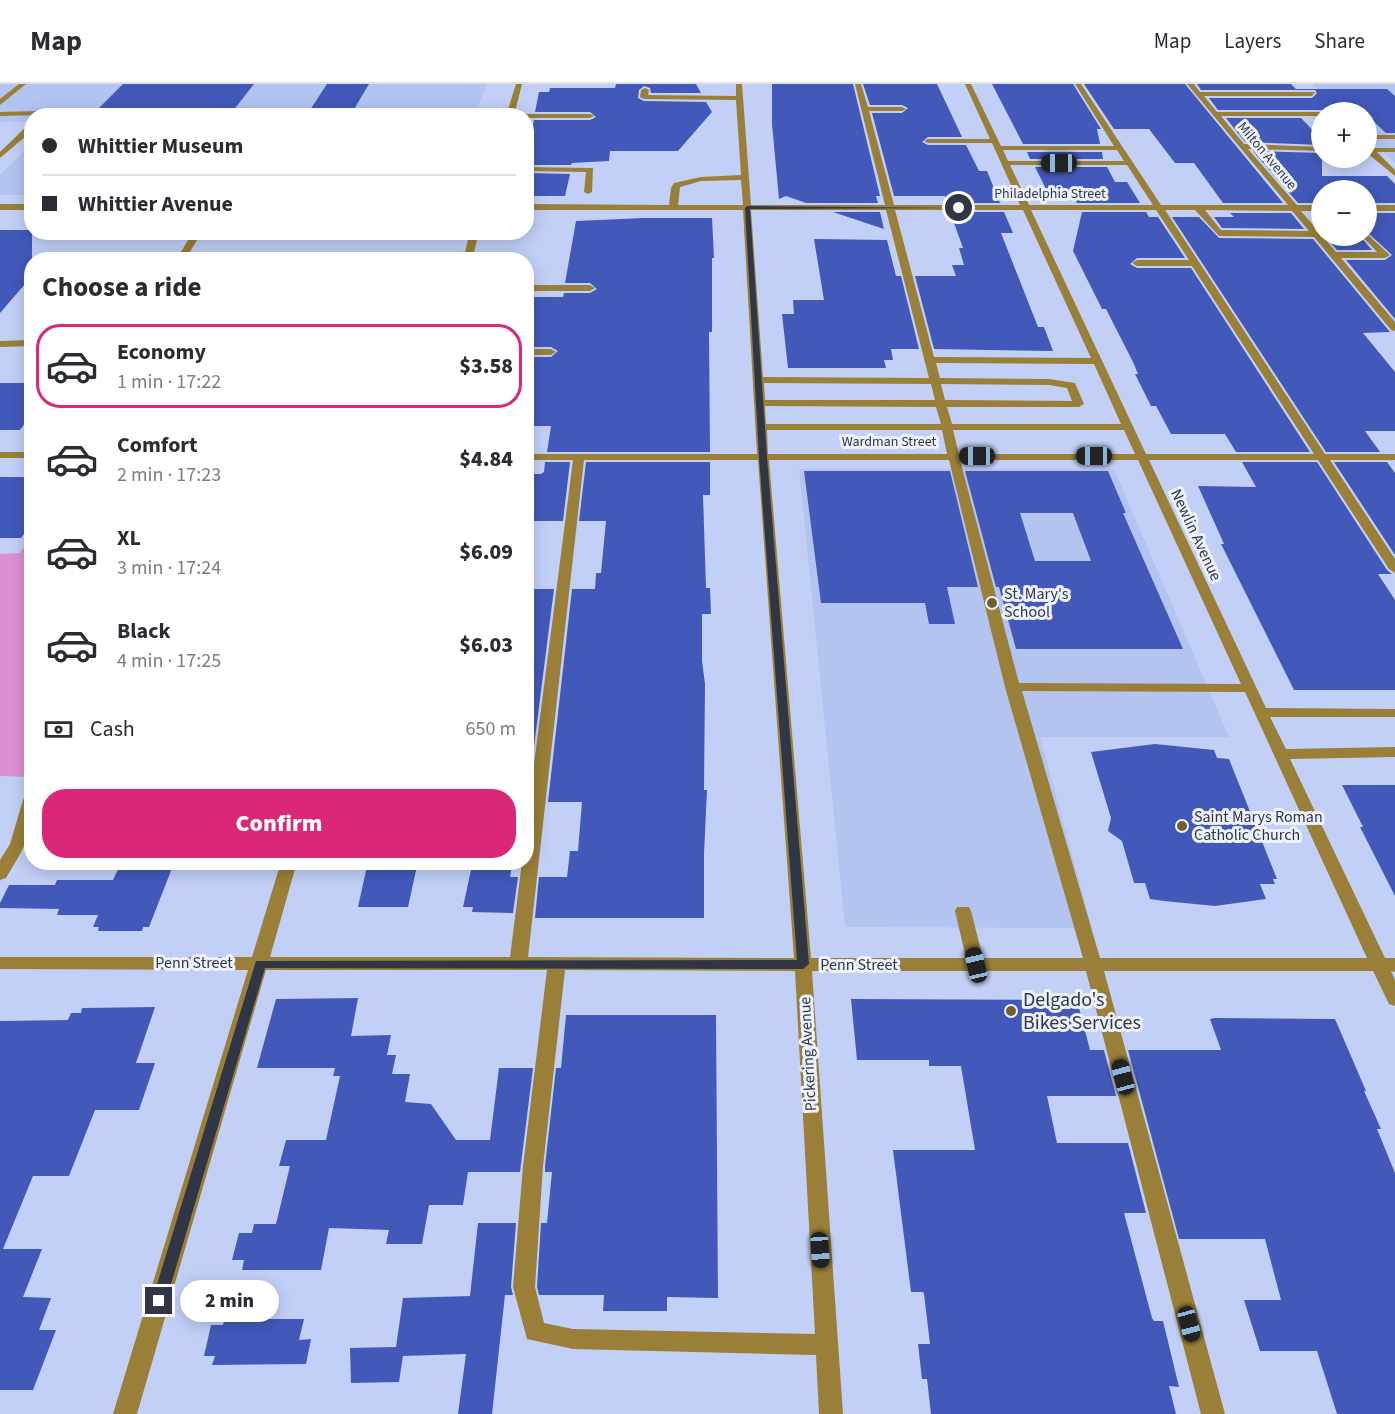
<!DOCTYPE html>
<html lang="en">
<head>
<meta charset="utf-8">
<style>
  :root { --surface:#fff; --page:#f7f7f7; --text:#2b2b33; --muted:#7c7c81; --line:#e1e1e2; --accent:#db2777 }
  body { margin:0; font-family:"Source Sans 3",sans-serif; background:var(--page); color:var(--text); height:100vh; display:flex; flex-direction:column; font-size:22px; white-space:nowrap }
  * { box-sizing:border-box; margin:0 }
  p { font-size:20px; color:var(--muted) }
  .icon { flex:none; width:33px; height:33px; fill:none; stroke:currentColor; stroke-width:2; stroke-linecap:round; stroke-linejoin:round }
  .map { position:relative; flex:1; overflow:hidden }
  .panel { position:absolute; left:24px; top:168px; width:510px; height:618px; display:flex; flex-direction:column; background:var(--surface); border-radius:24px; box-shadow:0 3px 15px #0003 }
  .panel>* { flex:none }
  .top-card { position:absolute; left:24px; top:24px; width:510px; height:132px; border-radius:24px; box-shadow:0 3px 15px #0003; display:grid; align-content:center; height:132px; padding:0 18px; background:var(--surface) }
  .fabs { position:absolute; left:1311px; top:18px; display:grid; gap:12px }
  .fabs a { display:grid; place-items:center; width:66px; height:66px; border-radius:50%; background:var(--surface); box-shadow:0 3px 15px #0003; font-size:30px }
  .end { position:absolute; width:27px; height:27px; margin:-14px; border:8px solid #303645; background:#fff; box-shadow:0 0 0 3px #fff }
  .from { border-radius:50% }
  .bubble { position:absolute; height:42px; border-radius:21px; background:var(--surface); box-shadow:0 3px 15px #0003; font-size:20px; font-weight:800; line-height:42px; text-align:center }
  .car { position:absolute; width:18px; height:36px; margin:-18px -9px; border-radius:8px; box-shadow:0 0 4px 2px #0007; background:linear-gradient(#222 24%,#8ab4d8 0 40%,#222 0 76%,#8ab4d8 0 86%,#222 0) }
  .top-card b { display:flex; align-items:center; gap:21px; height:57px; font-size:22px }
  .top-card b+b { border-top:2px solid var(--line) }
  .top-card i { width:15px; height:15px; background:var(--text) }
  ul { padding:0; list-style:none }
  li { display:flex; align-items:center; gap:18px; height:84px; margin:0 12px 9px; padding:0 6px; border:3px solid transparent; border-radius:24px }
  li div { flex:1 }
  li b { display:block; font-size:22px }
  li em { font-style:normal; font-weight:800 }
  li.on { border-color:var(--accent) }
  li>.icon { width:54px; height:54px; stroke-width:1.5 }
  h2 { padding:0 18px; font-size:27px; line-height:72px }
  .pay { display:flex; align-items:center; gap:15px; height:66px; padding:0 18px; font-size:22px }
  .pay p { margin-inline-start:auto }
  .cta { display:flex; gap:12px; margin-top:auto; padding:12px 18px }
  .cta a { flex:1; height:69px; border-radius:24px; background:var(--accent); color:#fff; font-size:24px; font-weight:800; line-height:69px; text-align:center }
  header { display:flex; align-items:center; gap:36px; box-sizing:border-box; height:84px; padding:0 30px; background:var(--surface); border-bottom:2px solid var(--line) }
  header strong { font-size:28px }
  nav { display:flex; gap:33px; margin-inline-start:auto; font-size:21px }
  .map>svg:first-child { display:block }
  .built { fill:#b4c4f1 }
  .green { fill:#dc8fd5 }
  .building { fill:#4259ba; fill-rule:evenodd }
  .lines { fill:none; stroke-linecap:round; stroke-linejoin:round }
  .minor { fill:#997f37; fill-rule:evenodd }
  .route { fill:#303645 }
  .poi-dot { fill:#705e2c; stroke:#edf2fe; stroke-width:2 }
  .labels { text-anchor:middle; dominant-baseline:central; stroke-width:6; stroke-linejoin:round; paint-order:stroke }
  .far-street-label { font-size:14px; fill:#303645; stroke:#edf2fe }
  .street-label { font-size:16px; fill:#303645; stroke:#edf2fe }
  .poi-label { font-size:16px; fill:#303645; stroke:#edf2fe; text-anchor:start }
  .near-poi-label { font-size:20px; fill:#303645; stroke:#edf2fe; text-anchor:start }
</style>
</head>
<body>
<header>
<strong>Map</strong>
<nav><a>Map</a><a>Layers</a><a>Share</a></nav>
</header>
<div class="map">
<svg width="1395" height="1330" viewBox="0 0 1395 1330">
  <rect width="100%" height="100%" fill="#c2d0f8"/>
  <g class="built">
    <path d="M0,0h487l-12,31 -443,1 -1,6h-31z"/>
    <path d="M1312,0h83v79l-28,-27 -1,-24h-24z"/>
    <path d="M31,60v51h-31v-20z"/>
    <path d="M799,385h315l115,268h-189l52,191 -247,-1z"/>
  </g>
  <path class="green" d="M31,452v241l-31,-1v-222l20,-1z"/>
  <g class="building">
    <path d="M123,0h131l-25,32 -137,-1z"/>
    <path d="M327,0h42l-19,32h-44z"/>
    <path d="M616,0h80l5,9h-50l-1,-5 -6,-2 -5,4 -1,8 6,3 62,1 6,10 -34,39h-68l-1,10 -37,2 -1,2h-45v-16l8,-29h56l6,-3 -6,-5h-55l4,-20h10l1,-4h65z"/>
    <path d="M772,0h81l27,112h-4l2,7h-72l-20,-7 -7,3 -7,-75z"/>
    <path d="M863,0h74l25,53h-34l-6,5 6,3h38l13,26h8l13,32h-53l-2,-7h-51l-22,-83h30l6,-5 -6,-3h-32z"/>
    <path d="M992,0h81l28,45h-4l3,15h-77z"/>
    <path d="M1084,0h101l98,119h-60l-29,-40h-19l-26,-34h-35z"/>
    <path d="M1197,0h94l5,5h91l8,7v37h-9l-15,-14 -5,-1v-6h-42l-2,-2h-104l-9,-12h103l5,-5 -2,-3h-114z"/>
    <path d="M1226,34h75l21,22v5l-77,-3z"/>
    <path d="M1253,67l69,2v23h65l8,8v19h-29v-13h-44v13h-24z"/>
    <path d="M1027,68h75l1,7h-73z"/>
    <path d="M1035,83h72l8,15h12l13,21h-63l-5,-10h-24z"/>
    <path d="M526,89l44,1 -5,22h-39z"/>
    <path d="M833,128h47l4,17z"/>
    <path d="M950,128h54l9,21h-12l37,94h6l9,24 -119,-2 -19,-73h41l-4,-11h12l-5,-17h4z"/>
    <path d="M1082,128h64l3,5h9l27,41h-48l-7,6 7,4h54l119,184h-74l-11,-18h-54l-15,-28h-5l-16,-32h3l-5,-12 -27,-53h-4l-29,-58z"/>
    <path d="M1230,129h61l13,16 -82,-1 -8,-11h20z"/>
    <path d="M1366,129h29v106l-49,-59h39l7,-5 -26,-24z"/>
    <path d="M1172,133h27l20,21 94,1 77,93 -27,1 32,39v59h-30l15,21h-54z"/>
    <path d="M644,134h68l2,40h-2v74h-3l1,120h-163l4,-26h-25v-69h25l7,-6 -7,-4h-25v-50h37l1,-4h26l7,-4 -7,-6h-25l11,-62z"/>
    <path d="M0,146h32v46l-32,37z"/>
    <path d="M1325,152h35l12,14h-35z"/>
    <path d="M814,155l73,1 9,36h5l18,73h-28l2,11h-9l2,8h-98l-6,-54h12l-1,-14h31z"/>
    <path d="M0,299h32v31l-12,16h-20z"/>
    <path d="M545,378h25l-7,59h-37v-47h15l3,-2z"/>
    <path d="M586,378h124v33h-7l3,93h4l1,26h-9v47l3,23 -1,106h3l-3,64v64h-169l4,-41h28l3,-26h8l4,-49h-34l24,-213h23l1,-16h5l5,-52h-27z"/>
    <path d="M1242,378h75l70,108 5,4h-14l17,26v90h-101l-73,-146h3l-26,-58 58,1z"/>
    <path d="M1334,378h53l8,11v82z"/>
    <path d="M804,387h146l28,116h-31l8,37h-26l-4,-21h-104z"/>
    <path d="M965,387h143l18,42h-3l60,136h-167l-17,-62h-3zM1020,429h53l18,48h-56z"/>
    <path d="M0,393h32v46l-11,15h-21z"/>
    <path d="M526,505h28l-27,212h-1z"/>
    <path d="M1155,660l59,6 3,8 12,1 48,120h-4l2,5h-15l6,15 -51,7 -51,-5 -14,-2 -5,-16h-11l-12,-42 -14,-10 3,-13 -20,-66z"/>
    <path d="M1342,701h53v111l-35,-69h3z"/>
    <path d="M121,779h53l-25,64h-6l-1,4h-44l1,-4h-6l5,-12h-41l2,-6 -59,-1v-5l9,-18h46l2,-5h56z"/>
    <path d="M472,781l40,1 -2,11h8l-5,36 -41,-1 1,-5h-10z"/>
    <path d="M367,782h50l-9,41h-50z"/>
    <path d="M358,914l-7,38 40,-1 -4,20h9l-4,19h18l-5,28 26,2 25,36h34l9,-72h34l-13,104h-52l-5,33h-34l-7,39h-36l3,-14 -60,-2 -8,42h-79l2,-10h-12l7,-27h13l2,-9h22l14,-58h-11l7,-26h40l14,-64h-7l2,-8h-78l19,-69z"/>
    <path d="M851,915l226,1 13,50h14l12,46h-69l10,47h71l18,70h-22l28,105 2,3h9l16,66 -10,-1 7,28h-245l-4,-35h-5l-4,-35h12l-6,-50 -1,-2h-12l-18,-142h82l-14,-84h-32v-6h-72z"/>
    <path d="M155,923l-19,56h19l-16,47h-44l-26,66h-36l-30,73h39l-19,48 28,1 -12,32h17l-23,60h-33v-369l68,-1 3,-7h10l1,-5z"/>
    <path d="M566,931h150l2,283 -51,-1v14h-64l1,-16h-65l-2,-8 4,-64h6l5,-51h-7v-6l11,-98h5z"/>
    <path d="M1215,934l120,1 31,72h-2l17,38h-4l18,44v241h-58l-20,-63h-57l-16,-51h37l-16,-61h-86l-51,-189h93l-11,-31z"/>
    <path d="M478,1139h38l-5,64 2,8h-8l-13,119h-34l8,-60 -63,2 -4,26 -48,1 -1,-35 46,-1 7,-49 67,-2z"/>
    <path d="M225,1233h31l-1,2h49l-5,21 12,-1 -5,25 -94,1 3,-9h-11l7,-31h12z"/>
  </g>
  <g class="lines">
    <g class="minor">
      <path d="M19,0h7l-26,21v-6z"/>
      <path d="M516,0h6l-8,32h-8z"/>
      <path d="M736,0h6l9,121h134l-30,-121h6l7,23h34l4,2 -4,2h-33l25,94h126l-28,-62h-64l-4,-2 4,-2h62l-25,-55h6l30,62h113l-39,-62h6l80,121h127l-101,-121h7l6,8h115l-3,4h-108l13,16h108h-3v4h-101l23,28 78,3v4l-74,-2 49,56h25v6h-21l35,41h41l-15,-16 4,-3 24,22 -5,3h-44l54,64v9l-4,-1 -77,-93 -95,-1 -24,-26h-30l160,244h70v6h-65l65,99v14l-6,-4 -71,-109h-169l117,248 129,1v8h-125l16,32 109,-2v10l-105,2 95,199h10v14l-4,-1 4,9v26l-6,-2 -16,-33h-269l121,443h-24l-115,-443h-274l31,443h-24l-3,-59 -243,-6 -46,-10 -14,-52 10,-121 24,-196h-281l-129,444h-24l135,-444 -248,-1v-12h252l29,-95h16l-27,95h240l12,-95h4v-35l47,-367h-47v-6h231l-14,-244h-217v-6l143,1 2,-17 3,-5 27,-6 40,-2 -5,-75 -92,-1 -4,-2 1,-7 4,-2 4,2 -1,5 88,1zM1003,66h114l7,11h-116zM1010,81h117l26,40h-124zM741,96l2,25h-65l2,-18 21,-6zM751,126h135l43,168 -166,-1zM895,126h128l68,148 -157,-1zM1031,126h125l33,50h-52l-5,3 5,3h55l122,188h-168zM1205,126l87,1 17,20 -88,-1zM936,279l158,1 27,60h-169l-5,-17h132l5,-3 -9,-21 -26,-4 -109,-1zM764,299l167,1 4,16h-170zM941,300l108,1 18,3 5,13 -127,-1zM765,322l171,1 5,17h-175zM767,346h175l5,24h-179zM953,346h171l11,24h-176zM584,376h174l36,498 -266,-1zM769,376h180l56,227 78,271h-100l-12,-47 -2,-4h-12l-2,4 11,47h-155zM960,376h178l103,224 -222,-1zM1022,607l223,1 122,266h-267zM565,886l230,1 20,363 -242,-5 -29,-6 -9,-36 8,-121z"/>
      <path d="M41,27l3,4 -44,1v-4z"/>
      <path d="M526,30h64l4,2 -4,2h-64v-2h-3z"/>
      <path d="M29,40h3v7l-32,27v-6z"/>
      <rect x="1366" y="51" width="29" height="4"/>
      <path d="M1366,60l6,4h23v4h-18l18,18v6l-29,-24z"/>
      <path d="M526,83l67,1 -1,24 -4,2 -4,-2 2,-20 -60,-1z"/>
      <rect x="0" y="120" width="32" height="6"/>
      <rect x="1366" y="121" width="29" height="6"/>
      <path d="M193,148h9l-17,28h-9z"/>
      <path d="M470,148h9l-7,28h-9z"/>
      <path d="M526,201h64l5,3 -5,3h-64z"/>
      <path d="M32,256v6l-32,1v-6z"/>
      <path d="M526,265h25l5,3 -5,3h-25z"/>
      <rect x="0" y="368" width="32" height="6"/>
      <path d="M32,711c0,42 -5,48 -26,83l-6,2v-20l10,-16 13,-44 2,-4z"/>
    </g>
  </g>
  <path class="route" d="M747,122l214,2 -211,1 17,248 42,507 -6,5 -538,-1 -99,333 -2,5 -5,2 -5,-2 -2,-5 104,-340 541,-1 -38,-503 -14,-249z"/>
  <g class="poi-dot">
    <circle cx="992" cy="519" r="6"/>
    <circle cx="1182" cy="742" r="6"/>
    <circle cx="1011" cy="927" r="6"/>
  </g>
  <g class="labels">
    <g class="far-street-label">
      <text transform="translate(1267 72) rotate(50)">Milton Avenue</text>
      <text x="1050" y="110">Philadelphia Street</text>
      <text x="889" y="358">Wardman Street</text>
    </g>
    <g class="street-label">
      <text transform="translate(1196 451) rotate(65)">Newlin Avenue</text>
      <text x="194" y="879">Penn Street</text>
      <text x="859" y="881">Penn Street</text>
      <text transform="translate(808 970) rotate(-93)">Pickering Avenue</text>
    </g>
    <g class="poi-label">
      <text x="1004" y="510">St. Mary's<tspan x="1004" dy="18">School</tspan></text>
      <text x="1194" y="733">Saint Marys Roman<tspan x="1194" dy="18">Catholic Church</tspan></text>
    </g>
    <g class="near-poi-label">
      <text x="1023" y="916">Delgado's<tspan x="1023" dy="23">Bikes Services</tspan></text>
    </g>
  </g>
</svg>
<div class="fabs">
<a>+</a>
<a>−</a>
</div>
<i class="end from" style="left:959px;top:124px"></i>
<i class="end" style="left:159px;top:1217px"></i>
<div class="bubble" style="left:180px;top:1196px;width:99px">2 min</div>
<i class="car" style="left:1059px;top:79px;rotate:270deg"></i>
<i class="car" style="left:977px;top:372px;rotate:270deg"></i>
<i class="car" style="left:1094px;top:372px;rotate:270deg"></i>
<i class="car" style="left:976px;top:881px;rotate:347deg"></i>
<i class="car" style="left:1123px;top:993px;rotate:345deg"></i>
<i class="car" style="left:820px;top:1166px;rotate:176deg"></i>
<i class="car" style="left:1189px;top:1240px;rotate:165deg"></i>
<div class="top-card">
<b><i class="from"></i>Whittier Museum</b>
<b><i></i>Whittier Avenue</b>
</div>
<section class="panel">
<h2>Choose a ride</h2>
<ul>
<li class="on"><svg class="icon" aria-label="car" viewBox="0 0 24 24"><path d="M5 17H2v-5l4-1 3-4h7l3 4 3 1v5h-3M9 17h6M6 11h13"/><circle cx="7" cy="17" r="2"/><circle cx="17" cy="17" r="2"/></svg><div><b>Economy</b><p>1 min · 17:22</p></div><em>$3.58</em></li>
<li><svg class="icon" aria-label="car" viewBox="0 0 24 24"><path d="M5 17H2v-5l4-1 3-4h7l3 4 3 1v5h-3M9 17h6M6 11h13"/><circle cx="7" cy="17" r="2"/><circle cx="17" cy="17" r="2"/></svg><div><b>Comfort</b><p>2 min · 17:23</p></div><em>$4.84</em></li>
<li><svg class="icon" aria-label="car" viewBox="0 0 24 24"><path d="M5 17H2v-5l4-1 3-4h7l3 4 3 1v5h-3M9 17h6M6 11h13"/><circle cx="7" cy="17" r="2"/><circle cx="17" cy="17" r="2"/></svg><div><b>XL</b><p>3 min · 17:24</p></div><em>$6.09</em></li>
<li><svg class="icon" aria-label="car" viewBox="0 0 24 24"><path d="M5 17H2v-5l4-1 3-4h7l3 4 3 1v5h-3M9 17h6M6 11h13"/><circle cx="7" cy="17" r="2"/><circle cx="17" cy="17" r="2"/></svg><div><b>Black</b><p>4 min · 17:25</p></div><em>$6.03</em></li>
</ul>
<div class="pay"><svg class="icon" aria-label="cash" viewBox="0 0 24 24"><path d="M3 7h18v10H3z"/><circle cx="12" cy="12" r="2"/></svg>Cash<p>650 m</p></div>
<div class="cta"><a>Confirm</a></div>
</section>
</div>
</body>
</html>
